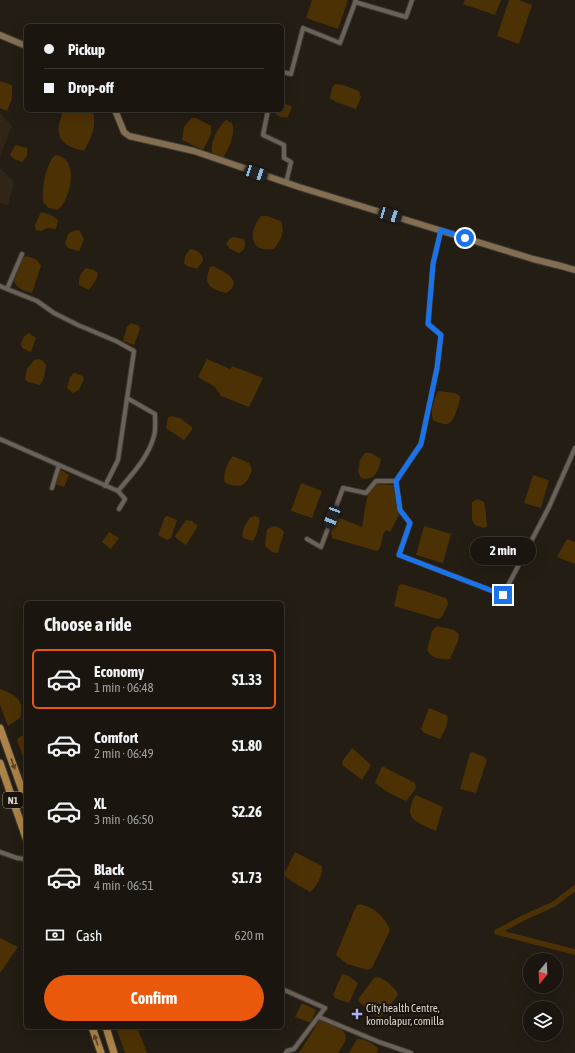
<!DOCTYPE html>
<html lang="en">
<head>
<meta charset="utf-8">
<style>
  :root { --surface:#1a160f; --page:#231f18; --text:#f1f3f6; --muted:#9f9f9e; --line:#38352f; --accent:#ea580c }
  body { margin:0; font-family:"Asap Condensed",sans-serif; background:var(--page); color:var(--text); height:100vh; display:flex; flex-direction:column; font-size:15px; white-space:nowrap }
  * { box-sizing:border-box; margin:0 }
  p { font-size:13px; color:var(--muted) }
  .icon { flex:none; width:22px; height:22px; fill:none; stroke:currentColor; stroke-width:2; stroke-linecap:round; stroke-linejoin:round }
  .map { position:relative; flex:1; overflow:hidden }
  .sheet { position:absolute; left:24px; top:601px; width:260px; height:428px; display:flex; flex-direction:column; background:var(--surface); border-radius:6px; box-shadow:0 4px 16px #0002,0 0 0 1px var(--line) }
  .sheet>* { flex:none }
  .hud { position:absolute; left:24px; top:24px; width:260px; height:88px; border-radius:6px; box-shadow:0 4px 16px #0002,0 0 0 1px var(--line); display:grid; align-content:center; height:88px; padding:0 20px; background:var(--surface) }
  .needle { width:26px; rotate:198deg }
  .controls { position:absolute; left:523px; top:953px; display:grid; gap:8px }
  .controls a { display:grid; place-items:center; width:40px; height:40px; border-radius:50%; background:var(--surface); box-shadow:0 4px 16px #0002,0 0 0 1px var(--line); font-size:20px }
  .end { position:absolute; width:18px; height:18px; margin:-9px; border:5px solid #1a73e8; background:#fff; box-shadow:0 0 0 2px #fff }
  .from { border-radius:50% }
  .bubble { position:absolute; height:28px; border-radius:14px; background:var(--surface); box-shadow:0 4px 16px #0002,0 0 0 1px var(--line); font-size:13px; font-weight:700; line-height:28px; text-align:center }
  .car { position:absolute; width:12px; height:24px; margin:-12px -6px; border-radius:5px; box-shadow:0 0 3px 1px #0007; background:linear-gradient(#222 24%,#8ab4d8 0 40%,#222 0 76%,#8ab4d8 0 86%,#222 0) }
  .hud b { display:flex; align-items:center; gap:14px; height:38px; font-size:15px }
  .hud b+b { border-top:1px solid var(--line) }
  .hud i { width:10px; height:10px; background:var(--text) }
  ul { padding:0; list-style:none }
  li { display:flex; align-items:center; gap:12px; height:60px; margin:0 8px 6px; padding:0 12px; border:2px solid transparent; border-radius:6px }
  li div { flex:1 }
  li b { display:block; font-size:15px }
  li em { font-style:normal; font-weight:700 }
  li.current { border-color:var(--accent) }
  li>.icon { width:36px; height:36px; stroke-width:1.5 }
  h2 { padding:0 20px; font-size:18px; line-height:48px }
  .pay { display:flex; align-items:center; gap:10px; height:44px; padding:0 20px; font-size:15px }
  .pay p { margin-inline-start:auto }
  .action { display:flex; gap:8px; margin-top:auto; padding:8px 20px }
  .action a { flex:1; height:46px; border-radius:24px; background:var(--accent); color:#fff; font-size:16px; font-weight:700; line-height:46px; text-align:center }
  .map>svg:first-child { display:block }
  .built { fill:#302517 }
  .water { fill:#4c3104 }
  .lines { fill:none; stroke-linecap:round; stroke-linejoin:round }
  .canal { stroke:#4c3104; stroke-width:5.5 }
  .minor-casing { stroke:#3e3934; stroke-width:6 }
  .secondary-casing { stroke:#3e3934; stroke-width:8 }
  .trunk-casing { stroke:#3e3934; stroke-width:9 }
  .minor { stroke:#6a6258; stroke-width:4 }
  .secondary { stroke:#836e52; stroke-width:6 }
  .trunk { stroke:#ac8347; stroke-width:7 }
  .oneway { fill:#5c4526 }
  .route { stroke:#1a73e8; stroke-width:5 }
  .poi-dot { fill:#aeaefa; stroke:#1a130b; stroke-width:1.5 }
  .labels { text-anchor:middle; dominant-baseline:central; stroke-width:4; stroke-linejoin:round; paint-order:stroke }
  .shield { fill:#1a130b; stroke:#a29d96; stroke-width:1 }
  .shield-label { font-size:10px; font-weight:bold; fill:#ddd8d2 }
  .poi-label { font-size:11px; fill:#ddd8d2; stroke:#1a130b; text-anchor:start }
</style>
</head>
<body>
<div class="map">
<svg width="575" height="1053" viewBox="0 0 575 1053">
  <rect width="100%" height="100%" fill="#231d14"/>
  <g class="built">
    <path d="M0,113l12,13 -12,31z"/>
    <path d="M0,168l14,14 -6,23 -8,-2z"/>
  </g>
  <g class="water">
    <path d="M312,0h36l-10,29 -32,-11z"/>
    <path d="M465,0h36l-6,15 -32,-11z"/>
    <path d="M509,0h10l13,5 -13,39 -22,-8z"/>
    <path d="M0,81l12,4v14l-5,12 -7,-3z"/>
    <path d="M335,84l8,1 16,6 2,6 -5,12 -20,-7 -6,-4 2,-10z"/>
    <path d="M282,102l10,5 -4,10c-8,1 -11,0 -15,-7h9z"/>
    <path d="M64,110h28c6,14 -1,28 -8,41 -26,-6 -31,-17 -20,-41z"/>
    <path d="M191,118h5l15,8v8l-8,16 -21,-10 2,-13z"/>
    <path d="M226,120l6,3c4,11 -3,25 -9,35l-11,-5c-2,-11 6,-26 14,-33z"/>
    <path d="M16,145l11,3v8l-5,6 -8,-3 -4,-4 4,-8z"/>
    <path d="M55,155c25,2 16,44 3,55l-9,-2 -6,-6c-1,-14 2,-36 12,-47z"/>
    <path d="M41,212l10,3 7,5 -2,9 -9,-1 -6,3 -5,-1 -1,-5z"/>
    <path d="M261,216h6l14,5c4,12 0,18 -7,28 -25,4 -26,-17 -13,-33z"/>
    <path d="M79,230l5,9 -5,12 -11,-3 -3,-4 3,-10 5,-3z"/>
    <path d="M234,237l10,2c2,6 1,11 -5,14l-9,-4 -4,-5 4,-6z"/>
    <path d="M190,249c7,1 13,4 13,12l-6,8 -10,-3 -3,-3 1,-7z"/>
    <path d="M26,256c7,2 12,3 15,10l-9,27c-7,-2 -15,-4 -18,-12l9,-23z"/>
    <path d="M213,266c11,5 32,16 13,27 -17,-4 -23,-9 -16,-26z"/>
    <path d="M86,268l8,2 4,3 -2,7 -7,10 -10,-5c0,-7 1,-12 7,-17z"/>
    <path d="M131,323l8,3 1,3 -6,16 -11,-4 4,-14z"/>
    <path d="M29,333l7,5 -5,14 -9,-4 -1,-4 3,-8z"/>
    <path d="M39,359l4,2 3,4 -2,13 -4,7 -12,-3 -3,-3 2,-10 7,-9z"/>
    <path d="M207,359l23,10 2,-3 31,12 -14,29 -28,-11 -6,-9 -17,-10z"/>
    <path d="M74,373l9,3 1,3 -5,11 -6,3 -6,-5 3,-11z"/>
    <path d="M438,391l17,2 5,3c0,6 -6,28 -13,28 -3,1 -9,-2 -13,-3 -5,-8 0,-22 4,-30z"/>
    <path d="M171,416l9,2 12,9v3l-8,10 -17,-11 -1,-2 2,-9z"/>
    <path d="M365,453h6l10,6c-2,12 -7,23 -20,19l-3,-6 2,-12z"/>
    <path d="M233,456l16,7 3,7c-6,16 -10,19 -27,13 -3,-8 2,-20 8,-27z"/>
    <path d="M61,470l8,5 -5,12 -8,-3v-6z"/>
    <path d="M533,475l16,5 -8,28 -17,-5z"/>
    <path d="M301,483l21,8 -10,27 -21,-7z"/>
    <path d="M378,484l16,1 5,30 -9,17 -3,-2 -3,2 -4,16 -3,3 -45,-13 -1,-8 6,-13 25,10c4,-17 1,-33 16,-43z"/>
    <path d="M477,499l7,3 1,3 2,21 -3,2 -9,-3 -3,-5v-18z"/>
    <path d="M167,516l10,4 -6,18 -4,2 -9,-5 7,-18z"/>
    <path d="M255,516l4,2c1,8 -2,16 -6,23l-10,-3c-2,-7 3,-16 8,-21z"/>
    <path d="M186,520l6,1 6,5 -12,19 -9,-6 -2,-3z"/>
    <path d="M275,526l5,2 4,4 -6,21h-2l-4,-1 -7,-6 2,-17z"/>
    <path d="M424,526l27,8 -8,29 -27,-8z"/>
    <path d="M109,532l10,6 -8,11 -9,-7z"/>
    <path d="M567,539l8,3v22l-18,-7z"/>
    <path d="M402,584l44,14 2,6 -6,13 -4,2 -44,-13 5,-21z"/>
    <path d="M437,626l17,4 5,4 -1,7 -8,18c-9,1 -19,-1 -23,-9l5,-19z"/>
    <path d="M0,689c15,6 25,10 20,29l-12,8 -8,-21z"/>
    <path d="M429,708l17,7 2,3 -2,10 -6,11 -16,-6 -3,-4z"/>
    <path d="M26,735v30l-9,-25 2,-3z"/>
    <path d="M352,748l19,17 -9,15 -20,-15 1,-5z"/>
    <path d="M472,752l12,5 3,3 -11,33 -16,-4 10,-36z"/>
    <path d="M382,766l33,17 1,5 -10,13 -17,-8 -14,-10z"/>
    <path d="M416,795l27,12 -7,24c-10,-5 -31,-10 -25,-25 1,-4 2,-8 5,-11z"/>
    <path d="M295,852l27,14c1,9 -5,20 -12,26l-22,-13 -4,-5z"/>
    <path d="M360,904c15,4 24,12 30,26l-18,38 -4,2 -21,-6 -11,-9 18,-44 3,-6z"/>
    <path d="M0,938l18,9 -18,26z"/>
    <path d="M342,974l5,1 11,8 -9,20 -14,-5 -2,-3z"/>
    <path d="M378,977c7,2 18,11 20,18l-18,22h-2l-20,-16 1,-3 15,-20z"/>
    <path d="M302,1003l14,7 -5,13 -16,-6z"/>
    <path d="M319,1021c7,0 28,7 27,17 -1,5 -6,11 -8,15h-39z"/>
    <path d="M116,1027h21l10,26h-22z"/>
    <path d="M357,1039c8,-1 16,5 21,9l-1,5h-28z"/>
  </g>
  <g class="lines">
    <path class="canal" d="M575,888l-21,16 -31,14 -26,14 78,20"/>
    <defs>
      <g id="minor">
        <path d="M355,2l51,15 6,-17"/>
        <path d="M282,72l9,2 12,-46 37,15 16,-43"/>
        <path d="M268,110l-5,25 21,10v13l7,4 -5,21"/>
        <path d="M441,230l-8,34 -5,60 13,11 -4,33 -16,76 -25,37 4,29 10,13 -11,32 104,40 46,-88 26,-59"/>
        <path d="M0,286l7,3 15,-35"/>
        <path d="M7,289l30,12 17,12 24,12 38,16 18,10 -16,109 -13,26"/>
        <path d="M0,439l118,52 7,8 -6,10"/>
        <path d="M52,488l7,-23"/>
        <path d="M118,491c14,-17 30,-33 36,-55 2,-7 1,-15 1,-22l-28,-16"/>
        <path d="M307,539l14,8 22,-59 23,5 10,-12h20"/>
        <path d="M0,852l17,6 9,1"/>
        <path d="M282,989l43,19 -31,41 -7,2 -1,2"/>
        <path d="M319,1017l60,25 32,11"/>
      </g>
      <g id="secondary">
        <path d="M0,35l26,11"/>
        <path d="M115,110l9,22 5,4 65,15 105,36 234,72 28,7 14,4"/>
      </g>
      <g id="trunk">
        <path d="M0,728l26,73"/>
        <path d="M0,763l26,75"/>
        <path d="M92,1027l9,26"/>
        <path d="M106,1027l8,26"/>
      </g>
    </defs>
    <use href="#minor" class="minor-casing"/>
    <use href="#secondary" class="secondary-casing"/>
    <use href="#trunk" class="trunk-casing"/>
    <use href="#minor" class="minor"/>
    <use href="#secondary" class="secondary"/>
    <use href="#trunk" class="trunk"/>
  </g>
  <defs><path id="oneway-solid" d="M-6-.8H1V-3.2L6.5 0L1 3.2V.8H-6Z"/></defs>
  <g class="oneway">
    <use href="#oneway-solid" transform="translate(13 764) rotate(70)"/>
    <use href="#oneway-solid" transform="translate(96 1040) rotate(-110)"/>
  </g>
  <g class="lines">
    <path class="route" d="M465,238l-24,-8 -8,34 -5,60 13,11 -4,33 -16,76 -25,37 4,29 10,13 -11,32 104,40"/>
  </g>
  <path class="poi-dot" d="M355 1008h4v4h4v4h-4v4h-4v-4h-4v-4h4z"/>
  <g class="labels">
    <rect class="shield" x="3" y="792" width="20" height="16" rx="3"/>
    <g class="shield-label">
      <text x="13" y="800">N1</text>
    </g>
    <g class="poi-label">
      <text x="366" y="1008">City health Centre,<tspan x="366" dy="13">komolapur, comilla</tspan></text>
    </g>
  </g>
</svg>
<div class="controls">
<a><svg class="needle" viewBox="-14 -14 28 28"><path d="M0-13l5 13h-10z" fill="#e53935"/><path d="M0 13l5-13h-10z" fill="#9f9f9e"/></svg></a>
<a><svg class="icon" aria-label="layers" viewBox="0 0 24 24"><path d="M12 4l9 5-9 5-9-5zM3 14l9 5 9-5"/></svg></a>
</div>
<i class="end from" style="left:465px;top:238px"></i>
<i class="end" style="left:503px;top:595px"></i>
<div class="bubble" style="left:470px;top:537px;width:66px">2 min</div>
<i class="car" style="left:256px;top:173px;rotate:108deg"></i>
<i class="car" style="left:390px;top:215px;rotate:107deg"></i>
<i class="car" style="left:332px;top:517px;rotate:201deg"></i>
<div class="hud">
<b><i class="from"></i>Pickup</b>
<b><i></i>Drop-off</b>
</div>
<section class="sheet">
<h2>Choose a ride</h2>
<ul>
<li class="current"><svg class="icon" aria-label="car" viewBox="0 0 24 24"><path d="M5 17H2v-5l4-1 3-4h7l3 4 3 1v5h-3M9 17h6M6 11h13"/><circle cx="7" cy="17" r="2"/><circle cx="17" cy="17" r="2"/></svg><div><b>Economy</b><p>1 min · 06:48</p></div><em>$1.33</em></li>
<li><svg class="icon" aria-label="car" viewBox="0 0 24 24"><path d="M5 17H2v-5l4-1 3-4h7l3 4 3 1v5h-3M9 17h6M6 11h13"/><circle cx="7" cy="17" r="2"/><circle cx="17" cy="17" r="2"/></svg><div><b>Comfort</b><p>2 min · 06:49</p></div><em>$1.80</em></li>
<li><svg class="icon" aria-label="car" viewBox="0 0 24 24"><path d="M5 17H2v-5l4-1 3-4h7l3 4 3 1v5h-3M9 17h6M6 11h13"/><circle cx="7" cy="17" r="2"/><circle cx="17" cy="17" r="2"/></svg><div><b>XL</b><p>3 min · 06:50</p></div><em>$2.26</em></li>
<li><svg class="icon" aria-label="car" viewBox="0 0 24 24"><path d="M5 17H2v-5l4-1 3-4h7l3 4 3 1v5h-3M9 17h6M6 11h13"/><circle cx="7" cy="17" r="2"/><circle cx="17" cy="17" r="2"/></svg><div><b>Black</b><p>4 min · 06:51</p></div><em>$1.73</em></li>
</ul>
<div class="pay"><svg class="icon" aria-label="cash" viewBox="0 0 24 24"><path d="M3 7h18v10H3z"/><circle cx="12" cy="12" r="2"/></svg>Cash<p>620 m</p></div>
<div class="action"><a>Confirm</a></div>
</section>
</div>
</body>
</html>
